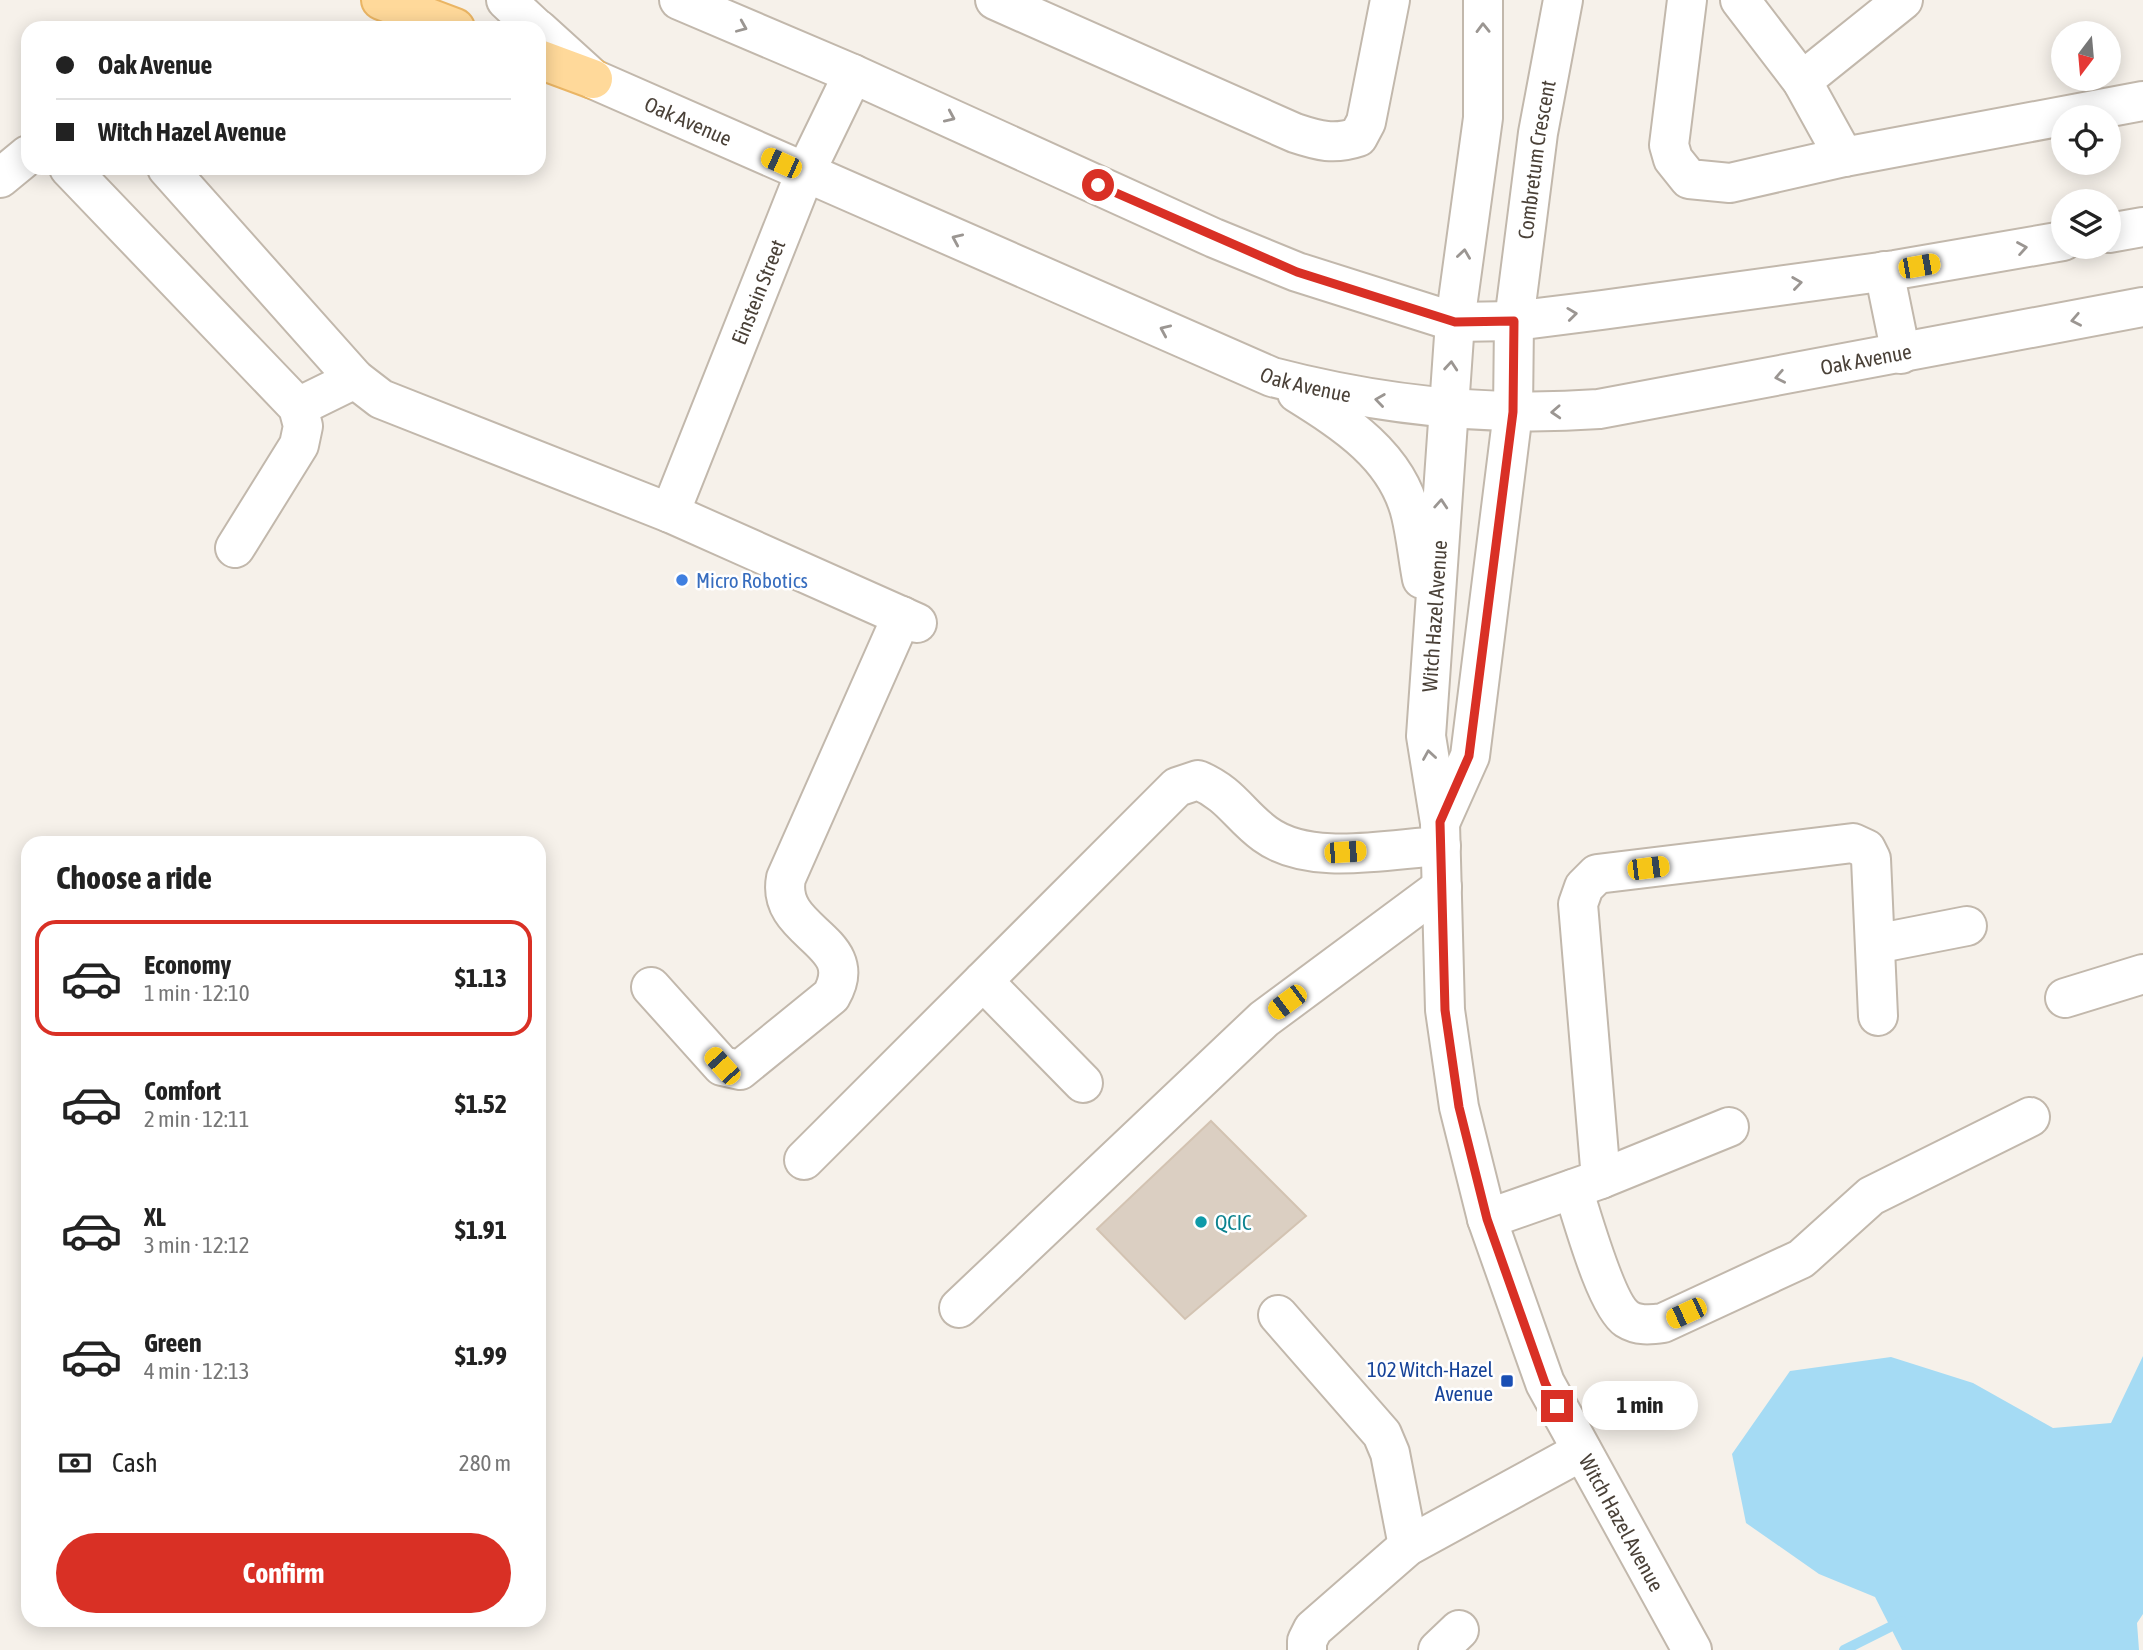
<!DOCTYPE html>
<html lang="en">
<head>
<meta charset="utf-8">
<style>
  :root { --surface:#fff; --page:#f6f6f6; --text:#222; --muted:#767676; --line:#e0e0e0; --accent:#d93025 }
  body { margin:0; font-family:"Asap Condensed",sans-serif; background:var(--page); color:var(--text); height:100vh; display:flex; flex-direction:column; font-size:26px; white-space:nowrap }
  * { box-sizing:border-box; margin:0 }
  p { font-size:23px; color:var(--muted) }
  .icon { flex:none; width:38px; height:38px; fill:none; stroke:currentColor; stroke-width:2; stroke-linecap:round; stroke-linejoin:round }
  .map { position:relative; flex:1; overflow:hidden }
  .drawer { position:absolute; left:21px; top:836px; width:525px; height:791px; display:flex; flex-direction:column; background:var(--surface); border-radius:21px; box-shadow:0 4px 18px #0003 }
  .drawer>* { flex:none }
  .banner { position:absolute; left:21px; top:21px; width:525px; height:154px; border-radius:21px; box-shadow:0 4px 18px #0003; display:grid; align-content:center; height:154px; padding:0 35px; background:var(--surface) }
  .needle { width:46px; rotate:196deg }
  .tools { position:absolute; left:2051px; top:21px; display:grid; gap:14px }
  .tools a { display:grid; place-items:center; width:70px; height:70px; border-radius:50%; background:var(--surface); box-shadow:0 4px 18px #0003; font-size:35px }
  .end { position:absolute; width:32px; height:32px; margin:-16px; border:9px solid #d93025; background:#fff; box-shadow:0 0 0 4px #fff }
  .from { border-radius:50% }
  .bubble { position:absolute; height:49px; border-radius:24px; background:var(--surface); box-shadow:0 4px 18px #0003; font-size:23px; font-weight:700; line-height:49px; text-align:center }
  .car { position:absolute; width:21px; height:42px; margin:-21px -10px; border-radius:9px; box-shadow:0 0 5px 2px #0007; background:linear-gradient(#f5c518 24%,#345 0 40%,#f5c518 0 76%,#345 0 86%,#f5c518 0) }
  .banner b { display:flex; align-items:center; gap:24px; height:66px; font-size:26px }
  .banner b+b { border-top:2px solid var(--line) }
  .banner i { width:18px; height:18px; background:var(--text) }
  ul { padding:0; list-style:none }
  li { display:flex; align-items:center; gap:21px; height:116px; margin:0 14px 10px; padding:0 21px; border:4px solid transparent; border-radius:21px }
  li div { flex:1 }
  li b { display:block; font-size:26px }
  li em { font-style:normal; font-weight:700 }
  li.on { border-color:var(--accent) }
  li>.icon { width:63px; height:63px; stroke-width:1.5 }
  h2 { padding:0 35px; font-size:32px; line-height:84px }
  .pay { display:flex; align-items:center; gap:18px; height:77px; padding:0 35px; font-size:26px }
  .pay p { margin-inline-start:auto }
  .action { display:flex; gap:14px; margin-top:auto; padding:14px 35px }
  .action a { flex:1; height:80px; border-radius:42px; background:var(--accent); color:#fff; font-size:28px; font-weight:700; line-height:80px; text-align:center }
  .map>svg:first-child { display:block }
  .water { fill:#a5dbf4 }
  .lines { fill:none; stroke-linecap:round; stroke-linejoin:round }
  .stream { stroke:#a5dbf4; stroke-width:10 }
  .building { fill:#dbcfc2; stroke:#d3c3b2; stroke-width:2 }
  .minor-casing { stroke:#c2b8ac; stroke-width:42 }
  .major-casing { stroke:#eab564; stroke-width:42 }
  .minor { stroke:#fff; stroke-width:38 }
  .major { stroke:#ffd99a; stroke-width:38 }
  .oneway { stroke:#9b9692 }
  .route { stroke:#d93025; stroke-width:9 }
  .shop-dot { fill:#3f7fe0; stroke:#fff; stroke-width:2.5 }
  .culture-dot { fill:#0f9aa8; stroke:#fff; stroke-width:2.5 }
  .transit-dot { fill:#1a4fb4; stroke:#fff; stroke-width:2.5 }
  .labels { text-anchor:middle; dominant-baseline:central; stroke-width:5; stroke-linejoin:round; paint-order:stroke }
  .street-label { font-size:21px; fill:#4a4138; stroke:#fff }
  .shop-label { font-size:21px; fill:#366cbe; stroke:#fff; text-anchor:start }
  .culture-label { font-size:21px; fill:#0d838f; stroke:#fff; text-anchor:start }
  .transit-label { font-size:21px; fill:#164399; stroke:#fff; text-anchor:end }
</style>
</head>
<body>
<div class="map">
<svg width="2143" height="1650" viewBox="0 0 2143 1650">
  <rect width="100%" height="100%" fill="#f6f1ea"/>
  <path class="water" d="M2143,1356v258l-6,9 2,27h-237l-27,-53 -56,-23 -73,-51 -14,-69 58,-83 101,-14 82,26 80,45 58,-5z"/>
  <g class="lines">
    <path class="stream" d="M1844,1650l58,-29"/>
  </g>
  <path class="building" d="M1211,1121l95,95 -121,103 -88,-90z"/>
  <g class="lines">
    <defs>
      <g id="minor">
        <path d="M506,0l30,28"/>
        <path d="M679,0l174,74 361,164 83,34 158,50 59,-1 88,-11 293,-40 168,-29"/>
        <path d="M995,0l300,133c24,8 39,12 63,4l8,-15 24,-122"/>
        <path id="s1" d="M1483,0v118l-28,204 -29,414 14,87 5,187 14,97 28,112 58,164 147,267"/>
        <path d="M1687,0l-18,145 4,14 16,20 41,4 114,-26 299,-56"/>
        <path d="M1740,0l62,81 42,76"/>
        <path id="s2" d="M539,30l54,49 679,298c107,28 215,40 327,32l544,-102"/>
        <path d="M1802,81l101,-81"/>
        <path d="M69,168l229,239 5,19 -4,19 -64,103"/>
        <path d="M167,168l188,211 26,20 289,114 247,110"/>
        <path d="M0,178l28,-23"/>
        <path d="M2109,233l34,-6"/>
        <path d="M1884,271l17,83"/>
        <path d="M1297,393c48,30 100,63 114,122 5,21 7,43 11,64"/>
        <path d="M298,407l57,-28"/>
        <path id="s3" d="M670,513l135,-340 48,-99"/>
        <path id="s4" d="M1440,823l30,-67 43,-344 1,-91 24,-188 25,-133"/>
        <path d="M1875,944l92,-18"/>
        <path d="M983,981l100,102"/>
        <path d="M651,987l71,79 18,4 91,-74c33,-56 -56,-62 -45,-118l116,-262"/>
        <path d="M2065,998l78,-24"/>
        <path d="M804,1160l373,-373 21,-7c33,14 41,35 67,54 45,33 123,15 176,12"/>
        <path d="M1601,1179l128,-52"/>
        <path d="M1573,1189c9,27 33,116 54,130 11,7 23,6 36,4l138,-64 70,-63 159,-79"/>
        <path d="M1487,1219l114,-40 -23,-275 6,-17 13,-13 256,-31 13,6 5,10 7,157"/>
        <path d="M959,1308l305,-289 178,-132"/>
        <path d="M1278,1315l104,119 8,19 18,93"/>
        <path d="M1307,1650v-9l6,-12 95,-83 174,-95"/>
        <path d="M1438,1650l21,-20"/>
      </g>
      <g id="major">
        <path d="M381,0l74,28"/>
        <path d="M539,59l54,20"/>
      </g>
    </defs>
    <use href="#minor" class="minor-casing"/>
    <use href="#major" class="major-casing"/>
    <use href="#minor" class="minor"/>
    <use href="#major" class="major"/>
  </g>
  <defs><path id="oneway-chevron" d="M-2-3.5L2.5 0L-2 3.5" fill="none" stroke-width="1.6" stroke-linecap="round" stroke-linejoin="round" transform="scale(1.75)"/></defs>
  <g class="oneway">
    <use href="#oneway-chevron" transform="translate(742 27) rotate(23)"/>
    <use href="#oneway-chevron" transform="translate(1483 28) rotate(-91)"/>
    <use href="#oneway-chevron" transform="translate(950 117) rotate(24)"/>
    <use href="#oneway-chevron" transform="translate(957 239) rotate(-156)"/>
    <use href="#oneway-chevron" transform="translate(2022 248) rotate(-10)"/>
    <use href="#oneway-chevron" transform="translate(1464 254) rotate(-82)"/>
    <use href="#oneway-chevron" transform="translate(1797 283) rotate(-8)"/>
    <use href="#oneway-chevron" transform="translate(1572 314) rotate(-7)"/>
    <use href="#oneway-chevron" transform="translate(2076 320) rotate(169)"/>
    <use href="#oneway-chevron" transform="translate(1165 330) rotate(-156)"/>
    <use href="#oneway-chevron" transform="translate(1451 366) rotate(-85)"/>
    <use href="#oneway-chevron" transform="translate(1780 377) rotate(169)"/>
    <use href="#oneway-chevron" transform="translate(1380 400) rotate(-172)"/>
    <use href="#oneway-chevron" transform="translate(1556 412) rotate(177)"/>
    <use href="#oneway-chevron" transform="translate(1441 504) rotate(-86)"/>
    <use href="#oneway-chevron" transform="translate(1429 755) rotate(-99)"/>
  </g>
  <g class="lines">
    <path class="route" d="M1098,185l199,87 158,50 59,-1 -1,91 -44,344 -29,66 5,188 14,97 28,112 58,164 12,23"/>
  </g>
  <circle class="shop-dot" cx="682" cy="580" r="7"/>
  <circle class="culture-dot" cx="1201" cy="1222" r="7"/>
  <rect class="transit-dot" x="1500" y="1374" width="14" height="14" rx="3.5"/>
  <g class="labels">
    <g class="street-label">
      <text stroke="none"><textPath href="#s2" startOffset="177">Oak Avenue</textPath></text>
      <text stroke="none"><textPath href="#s4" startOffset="674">Combretum Crescent</textPath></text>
      <text stroke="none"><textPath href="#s3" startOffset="238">Einstein Street</textPath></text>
      <text stroke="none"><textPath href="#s2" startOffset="1416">Oak Avenue</textPath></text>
      <text stroke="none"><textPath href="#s2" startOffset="849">Oak Avenue</textPath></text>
      <text transform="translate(1434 616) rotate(-86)">Witch Hazel Avenue</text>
      <text stroke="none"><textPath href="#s1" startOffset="1561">Witch Hazel Avenue</textPath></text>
    </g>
    <g class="shop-label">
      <text x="696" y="580">Micro Robotics</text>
    </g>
    <g class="culture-label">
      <text x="1215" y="1222">QCIC</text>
    </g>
    <g class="transit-label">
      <text x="1493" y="1369">102 Witch-Hazel<tspan x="1493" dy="24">Avenue</tspan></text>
    </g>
  </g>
</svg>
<div class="tools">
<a><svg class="needle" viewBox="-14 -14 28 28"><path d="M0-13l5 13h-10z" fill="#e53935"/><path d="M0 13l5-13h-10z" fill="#767676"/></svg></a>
<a><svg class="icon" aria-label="locate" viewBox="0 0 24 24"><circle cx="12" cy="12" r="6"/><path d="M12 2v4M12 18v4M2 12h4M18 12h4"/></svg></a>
<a><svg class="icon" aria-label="layers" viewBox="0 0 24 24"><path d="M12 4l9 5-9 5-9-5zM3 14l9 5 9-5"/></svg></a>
</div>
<i class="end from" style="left:1098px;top:185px"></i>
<i class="end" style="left:1557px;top:1406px"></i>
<div class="bubble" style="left:1582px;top:1381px;width:116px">1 min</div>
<i class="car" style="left:781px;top:163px;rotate:294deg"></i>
<i class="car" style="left:1919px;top:266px;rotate:80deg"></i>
<i class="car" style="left:1345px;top:852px;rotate:86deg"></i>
<i class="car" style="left:1648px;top:868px;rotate:83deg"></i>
<i class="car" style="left:1287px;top:1002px;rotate:233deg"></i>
<i class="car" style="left:722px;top:1066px;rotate:318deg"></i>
<i class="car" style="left:1686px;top:1313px;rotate:245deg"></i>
<div class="banner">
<b><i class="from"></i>Oak Avenue</b>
<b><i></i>Witch Hazel Avenue</b>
</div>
<section class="drawer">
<h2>Choose a ride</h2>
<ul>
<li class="on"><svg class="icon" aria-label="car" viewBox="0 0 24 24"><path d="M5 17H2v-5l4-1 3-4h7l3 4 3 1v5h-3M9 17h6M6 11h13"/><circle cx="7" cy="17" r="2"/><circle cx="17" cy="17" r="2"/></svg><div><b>Economy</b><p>1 min · 12:10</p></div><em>$1.13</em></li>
<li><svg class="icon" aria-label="car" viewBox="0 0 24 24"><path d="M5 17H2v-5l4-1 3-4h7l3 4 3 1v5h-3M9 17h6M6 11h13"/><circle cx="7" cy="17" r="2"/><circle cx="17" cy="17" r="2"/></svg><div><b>Comfort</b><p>2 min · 12:11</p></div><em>$1.52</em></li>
<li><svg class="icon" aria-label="car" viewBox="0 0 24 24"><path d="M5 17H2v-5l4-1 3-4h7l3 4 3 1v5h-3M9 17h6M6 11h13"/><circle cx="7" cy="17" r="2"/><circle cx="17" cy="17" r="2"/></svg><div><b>XL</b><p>3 min · 12:12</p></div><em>$1.91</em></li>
<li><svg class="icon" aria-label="car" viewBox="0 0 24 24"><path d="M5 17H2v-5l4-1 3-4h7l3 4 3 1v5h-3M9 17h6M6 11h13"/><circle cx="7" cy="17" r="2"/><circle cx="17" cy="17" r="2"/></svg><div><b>Green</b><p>4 min · 12:13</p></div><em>$1.99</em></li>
</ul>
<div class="pay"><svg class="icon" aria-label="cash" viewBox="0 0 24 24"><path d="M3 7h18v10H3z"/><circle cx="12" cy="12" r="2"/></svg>Cash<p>280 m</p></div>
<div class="action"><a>Confirm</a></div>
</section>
</div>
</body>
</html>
